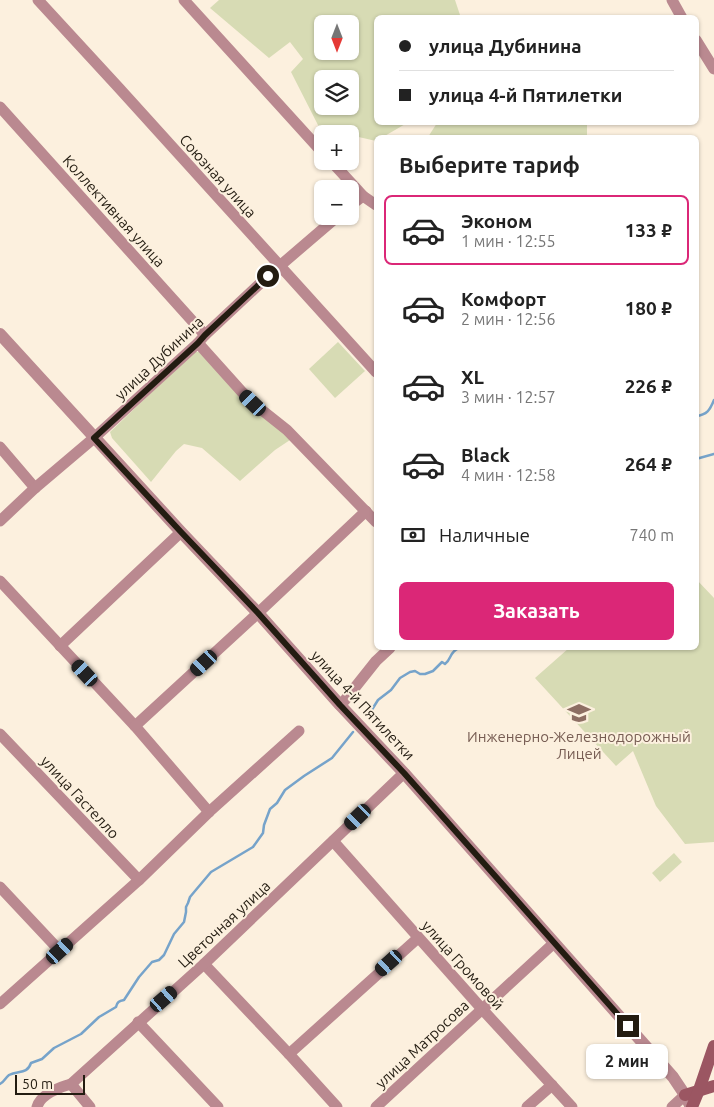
<!DOCTYPE html>
<html lang="ru">
<head>
<meta charset="utf-8">
<style>
  :root { --surface:#fff; --page:#f2f2f2; --text:#222; --muted:#767676; --line:#e0e0e0; --accent:#db2777 }
  body { margin:0; font-family:Ubuntu,sans-serif; background:var(--page); color:var(--text); height:100vh; display:flex; flex-direction:column; font-size:19px; white-space:nowrap }
  * { box-sizing:border-box; margin:0 }
  p { font-size:16px; color:var(--muted) }
  .icon { flex:none; width:28px; height:28px; fill:none; stroke:currentColor; stroke-width:2; stroke-linecap:round; stroke-linejoin:round }
  .map { position:relative; flex:1; overflow:hidden }
  .panel { position:absolute; left:374px; top:135px; width:325px; height:515px; display:flex; flex-direction:column; background:var(--surface); border-radius:8px; box-shadow:0 1px 4px #0004 }
  .panel>* { flex:none }
  .guide { position:absolute; left:374px; top:15px; width:325px; height:110px; border-radius:8px; box-shadow:0 1px 4px #0004; display:grid; align-content:center; height:110px; padding:0 25px; background:var(--surface) }
  .needle { width:32px; rotate:180deg }
  .fabs { position:absolute; left:314px; top:15px; display:grid; gap:10px }
  .fabs a { display:grid; place-items:center; width:45px; height:45px; border-radius:8px; background:var(--surface); box-shadow:0 1px 4px #0004; font-size:25px }
  .scale { position:absolute; left:15px; bottom:12px; width:70px; box-sizing:border-box; padding-left:5px; border:2px solid #231c11; border-top:0; font-size:14px; line-height:18px; white-space:nowrap; color:#231c11; -webkit-text-stroke:4px #fcf0de; paint-order:stroke }
  .end { position:absolute; width:22px; height:22px; margin:-11px; border:6px solid #231c11; background:#fff; box-shadow:0 0 0 2px #fff }
  .from { border-radius:50% }
  .bubble { position:absolute; height:35px; border-radius:8px; background:var(--surface); box-shadow:0 1px 4px #0004; font-size:16px; font-weight:700; line-height:35px; text-align:center }
  .car { position:absolute; width:15px; height:30px; margin:-15px -8px; border-radius:6px; box-shadow:0 0 4px 1px #0007; background:linear-gradient(#222 24%,#8ab4d8 0 40%,#222 0 76%,#8ab4d8 0 86%,#222 0) }
  .guide b { display:flex; align-items:center; gap:18px; height:48px; font-size:19px }
  .guide b+b { border-top:1px solid var(--line) }
  .guide i { width:12px; height:12px; background:var(--text) }
  ul { padding:0; list-style:none }
  li { display:flex; align-items:center; gap:15px; height:70px; margin:0 10px 8px; padding:0 15px; border:2px solid transparent; border-radius:8px }
  li div { flex:1 }
  li b { display:block; font-size:19px }
  li em { font-style:normal; font-weight:700 }
  li.current { border-color:var(--accent) }
  li>.icon { width:45px; height:45px; stroke-width:1.5 }
  h2 { padding:0 25px; font-size:22px; line-height:60px }
  .pay { display:flex; align-items:center; gap:12px; height:55px; padding:0 25px; font-size:19px }
  .pay p { margin-inline-start:auto }
  .button { display:flex; gap:10px; margin-top:auto; padding:10px 25px }
  .button a { flex:1; height:58px; border-radius:8px; background:var(--accent); color:#fff; font-size:20px; font-weight:700; line-height:58px; text-align:center }
  .map>svg:first-child { display:block }
  .green { fill:#d7dbb4; fill-rule:evenodd }
  .lines { fill:none; stroke-linecap:round; stroke-linejoin:round }
  .stream { stroke:#76a3ca; stroke-width:2.5 }
  .minor { stroke:#ba8990; stroke-width:11 }
  .tertiary { stroke:#ba8990; stroke-width:12 }
  .secondary { stroke:#9b5662; stroke-width:12 }
  .route { stroke:#231c11; stroke-width:6 }
  .labels { text-anchor:middle; dominant-baseline:central; stroke-width:4; stroke-linejoin:round; paint-order:stroke }
  .street-label { font-size:15px; fill:#231c11; stroke:#fcf0de }
  .education-label { font-size:15px; fill:#785e54; stroke:#fcf0de }
</style>
</head>
<body>
<div class="map">
<svg width="714" height="1107" viewBox="0 0 714 1107">
  <rect width="100%" height="100%" fill="#fcf0de"/>
  <g class="green">
    <path d="M219,0h236l5,15 -1,3h-83v104l31,1 -24,14 -7,1v3l-26,-6v-1h-7l-23,-5 -29,-57 12,-13 -13,-17 -21,16 -59,-50zM322,24h28v27h-28zM322,79h28v27h-28z"/>
    <path d="M437,123h150v14h-159z"/>
    <path d="M338,342l27,29 -30,27 -26,-29z"/>
    <path d="M195,352h4l91,88 -15,10 -35,31 -38,-33 -18,-4 -8,7 -25,31 -39,-44 -2,-6 82,-78z"/>
    <path d="M696,579l18,19v244l-29,2 -29,-38 -23,-55 -17,15 -81,-88 34,-30h127z"/>
    <path d="M674,853l8,9 -22,20 -8,-9z"/>
  </g>
  <g class="lines">
    <g class="stream">
      <path d="M696,416c11,-1 14,-6 18,-16"/>
      <path d="M696,459l18,-5"/>
      <path d="M368,716l10,-16 13,-10 9,-12 10,-6 5,-1 5,3h5l8,-3 9,-9 3,2c7,-5 4,-12 14,-16"/>
      <path d="M0,1084c4,-2 5,-6 9,-9 9,-5 18,0 22,-12l11,-4 12,-11 27,-14 18,-17 17,-10c1,-5 3,-6 8,-7l15,-23 13,-15 7,-2 5,-5 10,-21 10,-12 2,-10v-5l2,-4 2,-6 5,-6 16,-19 42,-25 10,-14 1,-8 6,-16 7,-6 8,-13 19,-14 28,-18 21,-26"/>
    </g>
    <g class="minor">
      <path d="M38,0l81,88 257,284"/>
      <path d="M184,0l138,152"/>
      <path d="M672,0l10,18"/>
      <path d="M696,40l18,29"/>
      <path d="M0,107l205,228"/>
      <path d="M331,161l32,35 13,9"/>
      <path d="M350,206l13,-10"/>
      <path d="M198,343l44,49 11,11 34,27 89,92"/>
      <path d="M0,447l35,41"/>
      <path d="M0,521l35,-33 59,-50 104,-95 7,-8 63,-59 70,-60"/>
      <path d="M0,581l135,145 74,86"/>
      <path d="M60,646l121,-114"/>
      <path d="M340,705l5,-5 31,-39 14,-13"/>
      <path d="M135,726l123,-113 108,-102"/>
      <path d="M0,734l139,146"/>
      <path d="M333,841l149,168 90,98"/>
      <path d="M0,887l60,64"/>
      <path d="M204,964l85,90 48,53"/>
      <path d="M0,1004l139,-124 70,-68 90,-81"/>
      <path d="M138,1022l80,85"/>
      <path d="M289,1054l129,-116"/>
      <path d="M71,1084l19,23"/>
      <path d="M37,1107c3,-12 22,-20 34,-23l133,-120 200,-191"/>
      <path d="M376,1107l178,-164"/>
      <path d="M527,1107l25,-22"/>
      <path d="M672,1107l13,-12"/>
    </g>
    <path class="tertiary" d="M0,334l181,198 77,81 82,92 64,68 269,304 12,18 5,10"/>
    <g class="secondary">
      <path d="M685,1095l29,-9"/>
      <path d="M692,1107l7,-17 15,-44"/>
    </g>
  </g>
  <g class="lines">
    <path class="route" d="M268,276l-63,59 -7,8 -104,95 87,94 77,81 82,92 64,68 224,253"/>
  </g>
  <defs>
    <symbol id="school-bare" viewBox="-9 -9 18 18"><path d="M0-5L7-2L0 1L-7-2ZM-4 1L0 2.5L4 1V4Q0 6-4 4Z" fill="#8d6e63" stroke="#fcf0de" stroke-width="2.5" paint-order="stroke"/></symbol>
  </defs>
  <g fill-rule="evenodd">
    <use href="#school-bare" x="563" y="697" width="32" height="32"/>
  </g>
  <g class="labels">
    <g class="street-label">
      <text transform="translate(218 176) rotate(48)">Союзная улица</text>
      <text transform="translate(114 211) rotate(48)">Коллективная улица</text>
      <text transform="translate(159 358) rotate(-43)">улица Дубинина</text>
      <text transform="translate(363 705) rotate(47)">улица 4-й Пятилетки</text>
      <text transform="translate(80 797) rotate(47)">улица Гастелло</text>
      <text transform="translate(224 924) rotate(-43)">Цветочная улица</text>
      <text transform="translate(463 965) rotate(48)">улица Громовой</text>
      <text transform="translate(422 1044) rotate(-43)">улица Матросова</text>
    </g>
    <g class="education-label">
      <text x="579" y="736">Инженерно-Железнодорожный<tspan x="579" dy="17">Лицей</tspan></text>
    </g>
  </g>
</svg>
<div class="fabs">
<a><svg class="needle" viewBox="-14 -14 28 28"><path d="M0-13l5 13h-10z" fill="#e53935"/><path d="M0 13l5-13h-10z" fill="#767676"/></svg></a>
<a><svg class="icon" aria-label="layers" viewBox="0 0 24 24"><path d="M12 4l9 5-9 5-9-5zM3 14l9 5 9-5"/></svg></a>
<a>+</a>
<a>−</a>
</div>
<div class="scale">50 m</div>
<i class="end from" style="left:268px;top:276px"></i>
<i class="end" style="left:628px;top:1026px"></i>
<div class="bubble" style="left:586px;top:1044px;width:82px">2 мин</div>
<i class="car" style="left:253px;top:403px;rotate:314deg"></i>
<i class="car" style="left:204px;top:663px;rotate:227deg"></i>
<i class="car" style="left:85px;top:673px;rotate:317deg"></i>
<i class="car" style="left:358px;top:817px;rotate:226deg"></i>
<i class="car" style="left:60px;top:951px;rotate:48deg"></i>
<i class="car" style="left:389px;top:963px;rotate:228deg"></i>
<i class="car" style="left:164px;top:999px;rotate:49deg"></i>
<div class="guide">
<b><i class="from"></i>улица Дубинина</b>
<b><i></i>улица 4-й Пятилетки</b>
</div>
<section class="panel">
<h2>Выберите тариф</h2>
<ul>
<li class="current"><svg class="icon" aria-label="car" viewBox="0 0 24 24"><path d="M5 17H2v-5l4-1 3-4h7l3 4 3 1v5h-3M9 17h6M6 11h13"/><circle cx="7" cy="17" r="2"/><circle cx="17" cy="17" r="2"/></svg><div><b>Эконом</b><p>1 мин · 12:55</p></div><em>133 ₽</em></li>
<li><svg class="icon" aria-label="car" viewBox="0 0 24 24"><path d="M5 17H2v-5l4-1 3-4h7l3 4 3 1v5h-3M9 17h6M6 11h13"/><circle cx="7" cy="17" r="2"/><circle cx="17" cy="17" r="2"/></svg><div><b>Комфорт</b><p>2 мин · 12:56</p></div><em>180 ₽</em></li>
<li><svg class="icon" aria-label="car" viewBox="0 0 24 24"><path d="M5 17H2v-5l4-1 3-4h7l3 4 3 1v5h-3M9 17h6M6 11h13"/><circle cx="7" cy="17" r="2"/><circle cx="17" cy="17" r="2"/></svg><div><b>XL</b><p>3 мин · 12:57</p></div><em>226 ₽</em></li>
<li><svg class="icon" aria-label="car" viewBox="0 0 24 24"><path d="M5 17H2v-5l4-1 3-4h7l3 4 3 1v5h-3M9 17h6M6 11h13"/><circle cx="7" cy="17" r="2"/><circle cx="17" cy="17" r="2"/></svg><div><b>Black</b><p>4 мин · 12:58</p></div><em>264 ₽</em></li>
</ul>
<div class="pay"><svg class="icon" aria-label="cash" viewBox="0 0 24 24"><path d="M3 7h18v10H3z"/><circle cx="12" cy="12" r="2"/></svg>Наличные<p>740 m</p></div>
<div class="button"><a>Заказать</a></div>
</section>
</div>
</body>
</html>
